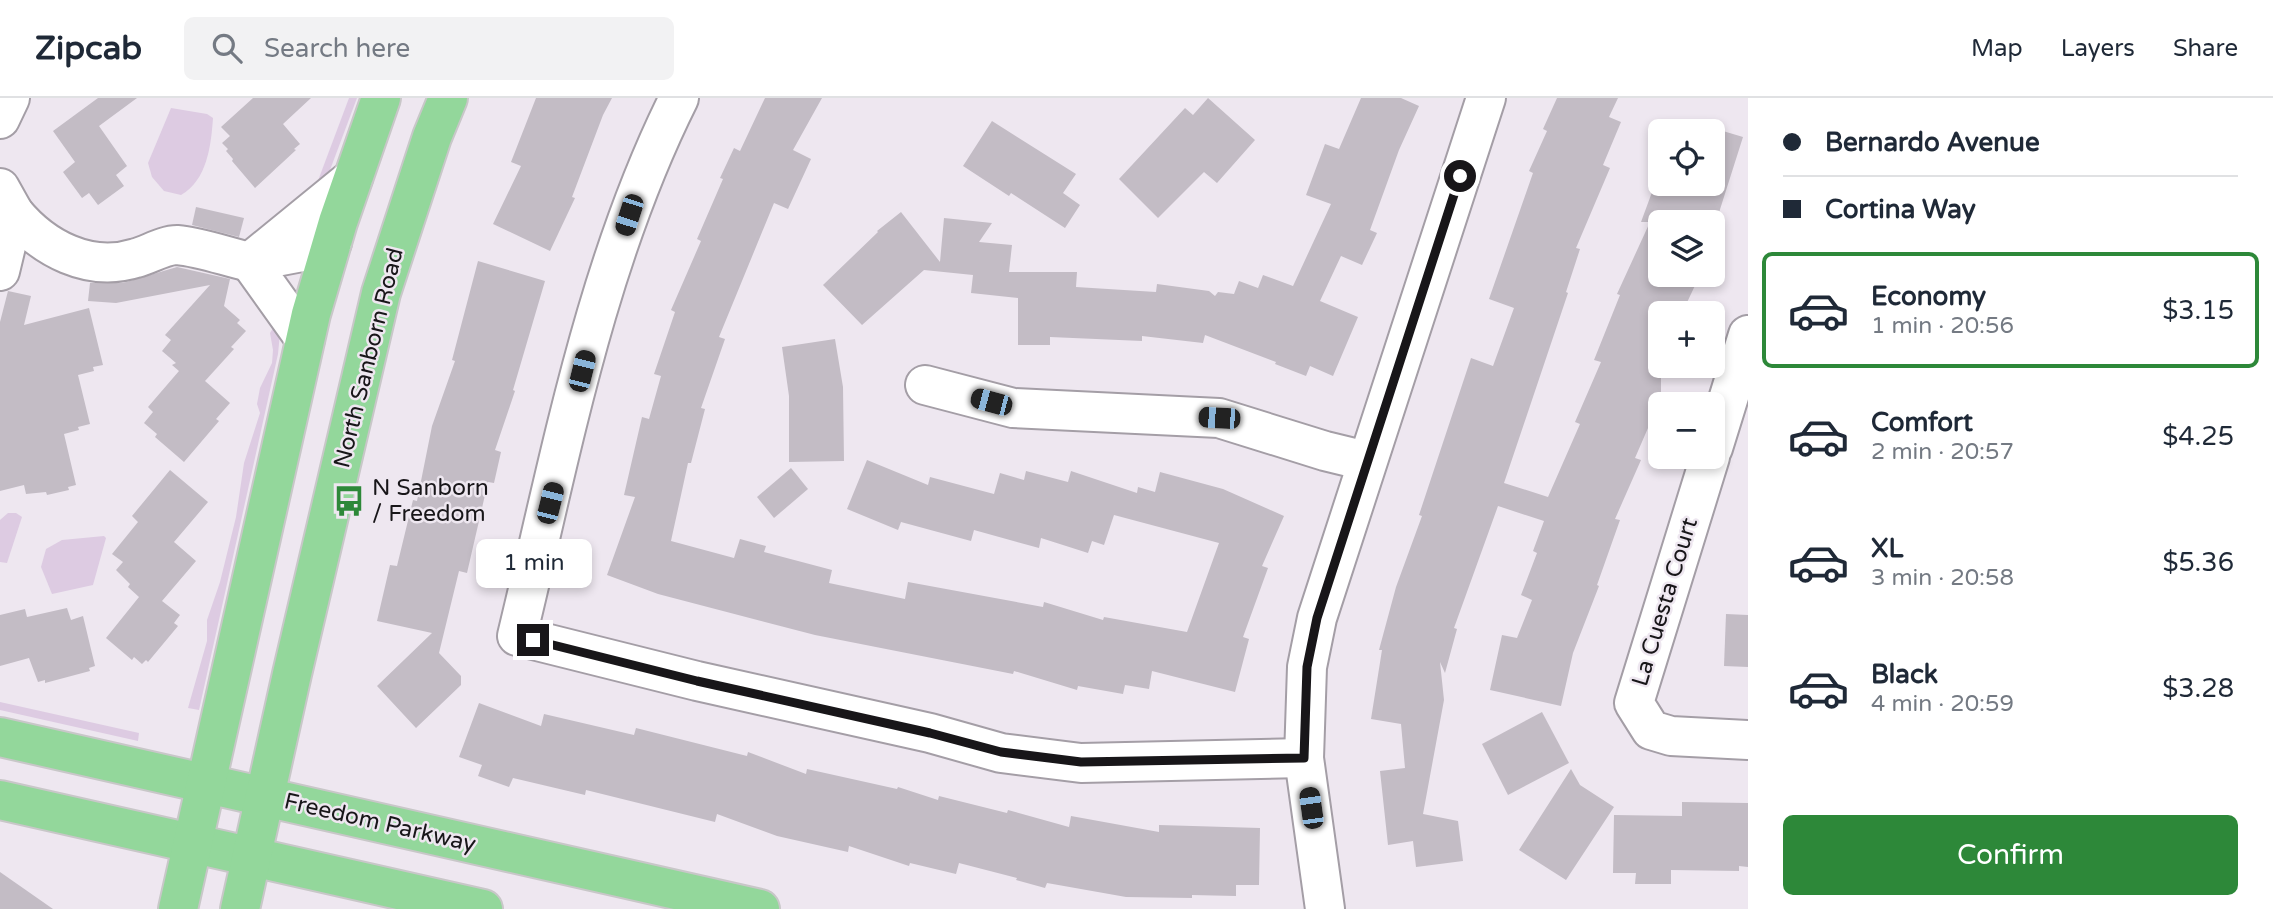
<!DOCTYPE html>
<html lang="en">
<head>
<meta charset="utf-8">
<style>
  :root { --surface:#fff; --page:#f2f2f3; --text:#1f2937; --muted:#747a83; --line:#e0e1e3; --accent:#2d8839 }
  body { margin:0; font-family:"Varela Round",sans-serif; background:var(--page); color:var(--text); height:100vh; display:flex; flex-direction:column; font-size:26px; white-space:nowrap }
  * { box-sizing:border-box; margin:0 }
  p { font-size:23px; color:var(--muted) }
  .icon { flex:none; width:38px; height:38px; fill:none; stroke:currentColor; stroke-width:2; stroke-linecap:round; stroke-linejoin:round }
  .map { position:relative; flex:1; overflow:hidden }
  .details { display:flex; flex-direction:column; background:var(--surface); width:525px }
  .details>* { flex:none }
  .top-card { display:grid; align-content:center; height:154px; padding:0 35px; background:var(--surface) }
  .tools { position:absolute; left:1648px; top:21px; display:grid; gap:14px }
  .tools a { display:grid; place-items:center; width:77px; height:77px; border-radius:10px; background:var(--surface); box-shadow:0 4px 10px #0003; font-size:35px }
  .end { position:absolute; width:32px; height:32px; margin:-16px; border:9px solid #181619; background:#fff; box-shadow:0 0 0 4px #fff }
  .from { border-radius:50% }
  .bubble { position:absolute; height:49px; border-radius:10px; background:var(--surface); box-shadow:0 4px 10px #0003; font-size:23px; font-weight:600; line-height:49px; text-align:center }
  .car { position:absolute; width:21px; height:42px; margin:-21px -10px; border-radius:9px; box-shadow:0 0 5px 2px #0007; background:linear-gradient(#222 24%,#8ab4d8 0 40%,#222 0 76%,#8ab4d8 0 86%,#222 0) }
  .top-card b { display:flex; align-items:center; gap:24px; height:66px; font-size:26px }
  .top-card b+b { border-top:2px solid var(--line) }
  .top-card i { width:18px; height:18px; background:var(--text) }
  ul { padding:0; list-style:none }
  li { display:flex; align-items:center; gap:21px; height:116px; margin:0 14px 10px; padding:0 21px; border:4px solid transparent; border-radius:10px }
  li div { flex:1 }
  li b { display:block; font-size:26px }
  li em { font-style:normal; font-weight:600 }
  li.selected { border-color:var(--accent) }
  li>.icon { width:63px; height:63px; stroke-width:1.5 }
  .cta { display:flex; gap:14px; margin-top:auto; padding:14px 35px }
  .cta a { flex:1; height:80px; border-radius:10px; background:var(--accent); color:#fff; font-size:28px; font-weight:600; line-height:80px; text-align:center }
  header { display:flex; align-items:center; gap:42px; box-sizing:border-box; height:98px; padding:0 35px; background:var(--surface); border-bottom:2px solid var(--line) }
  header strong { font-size:33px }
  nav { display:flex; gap:38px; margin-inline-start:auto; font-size:24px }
  .search { width:490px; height:63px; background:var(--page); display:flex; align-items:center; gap:18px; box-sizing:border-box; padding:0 24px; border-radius:10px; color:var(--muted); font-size:26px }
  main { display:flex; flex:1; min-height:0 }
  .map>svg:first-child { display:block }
  .green { fill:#ddcbe2 }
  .building { fill:#c3bcc5 }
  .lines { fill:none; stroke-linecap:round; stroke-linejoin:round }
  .minor-casing { stroke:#a49ea6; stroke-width:42 }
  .major-casing { stroke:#c8c7c8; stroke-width:42 }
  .minor { stroke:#fff; stroke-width:38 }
  .major { stroke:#93d79b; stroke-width:38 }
  .route { stroke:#181619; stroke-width:9 }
  .labels { text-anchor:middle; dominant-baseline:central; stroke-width:5; stroke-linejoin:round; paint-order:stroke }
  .street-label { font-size:23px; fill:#181619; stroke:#eee7f0 }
  .poi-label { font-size:23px; fill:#181619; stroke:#eee7f0; text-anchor:start }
</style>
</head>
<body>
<header>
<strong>Zipcab</strong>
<div class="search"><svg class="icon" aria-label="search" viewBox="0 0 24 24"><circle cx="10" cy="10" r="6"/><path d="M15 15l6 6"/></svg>Search here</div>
<nav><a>Map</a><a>Layers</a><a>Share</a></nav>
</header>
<main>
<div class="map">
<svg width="1748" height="811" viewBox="0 0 1748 811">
  <rect width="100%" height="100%" fill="#eee7f0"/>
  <g class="green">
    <path d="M349,0h8l-33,88 -14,16z"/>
    <path d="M171,10l36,6 6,4c-2,28 -6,62 -32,77l-17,-4 -12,-14 -4,-14z"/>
    <path d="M275,227l5,8 -2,21 -79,356 -11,-2 19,-67v-21l13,-38 16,-65 8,-54 16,-50 -3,-9 3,-16 12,-25 1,-13 -3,-17z"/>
    <path d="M8,415h8l6,4 -15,46 -7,-1v-42z"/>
    <path d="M104,438l2,2 -13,47 -41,9 -11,-27 5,-18 16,-9z"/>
    <path d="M0,604l139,31 -1,8 -138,-31z"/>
  </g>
  <g class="building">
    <path d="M98,0h39l-38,28 28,40 -11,9 8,11 -26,19 -9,-12 -7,5 -19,-26 12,-10 -22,-31z"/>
    <path d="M253,0h58l-28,26 17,20 -6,5 2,1 -41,38 -23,-27 1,-2 -7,-8 2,-2 -6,-6 8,-7 -9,-9z"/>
    <path d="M536,0h76l-9,17 -31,82 3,1 -25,53 -57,-27 28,-58 -10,-4z"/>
    <path d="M765,0h57l-29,52 18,9 -23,50 -14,-6 -55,134 6,2 -24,69 4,1 -14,54h-3l-17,78 63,17 6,-19 26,7 -2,6 68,18 -3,13 76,16 3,-17 135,25 1,-5 59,18 1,-3 83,15 32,-89 -105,-28 -10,30 -12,-4 -4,12 -47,-15 -2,10 -65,-18 -3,11 -70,-19 -3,8 -51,-21 20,-49 61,25 2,-8 64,17 6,-21 24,7 2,-9 42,11 3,-11 66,22 1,-6 17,5 5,-20 63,17 61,27 -22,50 6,2 -25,69 6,2 -14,53 -83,-21 -3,18 -24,-4 -2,9 -45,-8 -1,4 -63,-19 -1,3 -198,-39 -157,-41 -51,-19 28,-78 -11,-2 18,-78 7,2 12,-43 -7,-2 21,-62 -4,-2 30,-69 -4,-2 26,-60 -3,-1 14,-30 6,3z"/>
    <path d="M1208,0l47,42 -38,43 -13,-11 -46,46 -39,-39 66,-71 8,7z"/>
    <path d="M1361,0h40l18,8 -20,44 -29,80 7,3 -15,32 -21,-9 -21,45 38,16 -25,59 -23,-10 -4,10 -31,-12 1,-2 -71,-27 -2,8 -61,-7v5l-92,-4v8h-32v-47l-47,-5 2,-18 -49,-5 -62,55 -39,-40 55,-53 -1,-1 24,-19 39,50 4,-44 48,5 -13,19 33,3 -3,27h68l-1,15 80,5 1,-8 52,7 6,5 3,-4 16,2 5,-13 19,7 5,-13 30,11 38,-82 -25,-9 19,-51 14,5z"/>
    <path d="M1557,0h61l-9,19 12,5 -18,43 7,3 -34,80 4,1 -14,43 2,1 -64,190 44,14 32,-73 -5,-2 26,-60 -7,-2 26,-65 -3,-1 33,-72h-9l14,-38h58v-56l30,9 -27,85h-55v53h39l-18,38h-21v85l-26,60 6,2 -26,59 5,1 -23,65 2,1 -26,67 -12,53 -71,-16 12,-55 15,3 15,-38 -11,-5 16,-42 -4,-2 11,-30 -46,-15 -44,122 3,1 -12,44 -5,-11 4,38 -21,114 35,7 5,40 -47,6 -3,-26 -25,4 -8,-74 25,-3 -4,-44 -30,-5 11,-69h-3l17,-63 26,-71 -3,-1 52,-157 22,8 21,-58 -25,-9 44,-126 -4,-2 18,-40 -4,-2z"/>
    <path d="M992,23l84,53 -13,19 17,12 -15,23 -54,-35 -2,3 -46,-30z"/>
    <path d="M196,109l48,11 -5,19 -47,-12z"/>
    <path d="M478,163l67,20 -32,109 2,1 -20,59 6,2 -7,31 -6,-1 -21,91 -8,-2 -20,82 22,23v9l-45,43 -39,-42 55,-53 -55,-12 13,-56 7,1 16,-66 4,1 15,-75 23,-65 -3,-1z"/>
    <path d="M177,169l53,12 -6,27 16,14 -3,3 9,8 -15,16 3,2 -29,32 25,22 -14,16 3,2 -35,41 -29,-25 2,-3 -13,-11 9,-11 -5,-5 31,-36 -7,-6 4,-2 -14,-12 9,-11 -6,-5 45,-50 -94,18 -28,-2 2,-18h33z"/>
    <path d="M8,193l23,5 -7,29 65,-17 14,57 -10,2 1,4 -16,4 12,49 -12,3 1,3 -15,4 12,51 -8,2 1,3 -22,5 -1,-3 -20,2 -2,-9 -24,6v-169z"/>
    <path d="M835,241l8,48 1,74 -55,1v-66l-7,-49z"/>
    <path d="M791,370l17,21 -34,29 -17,-21z"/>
    <path d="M170,372l38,32 -34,40 22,19 -34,40 18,14 -6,8 4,3 -30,36 -2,-2 -4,4 -8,-7 -2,3 -26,-22 33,-41 -11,-10 2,-3 -14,-14 7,-8 -11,-8 26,-32 -6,-6z"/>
    <path d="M67,510l4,12 12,-4 12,50 -6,2 1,3 -45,12v-3l-7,2 -9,-24 -29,8v-51l25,-6 2,8z"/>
    <path d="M1726,516l22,1v52l-24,-1z"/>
    <path d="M479,605l62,23 3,-12 90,21 2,-7 111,28 1,-4 58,22 1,-5 90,20 1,-2 40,13 1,-4 68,17 1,-3 61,17 2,-11 88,16v-7l101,3 -1,57h-23v11l-44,-1v3l-66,-1 -79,-14 -2,5 -29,-8 1,-2 -58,-15 -3,11 -46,-11 -1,3 -60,-20 -1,6 -71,-16 -60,-22 -2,8 -129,-32 -1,5 -72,-17 -4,9 -31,-11 4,-11 -23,-8z"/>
    <path d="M1542,614l27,51 -61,32 -26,-51z"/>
    <path d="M1571,671l9,16 34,22 -48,73 -47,-30z"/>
    <path d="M1682,704l66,1v64l-9,-1v5l-68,-1v14h-36l1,-11h-23l1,-58 68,1z"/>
    <path d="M0,774l53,37h-53z"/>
  </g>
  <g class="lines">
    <defs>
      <g id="minor">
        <path d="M679,0c-84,168 -118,357 -162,538l180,45 233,52 71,20 80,10 223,-5"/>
        <path d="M0,21l10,-21"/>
        <path d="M0,90l14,25 -14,58"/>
        <path d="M14,115c29,35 75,60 122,45 12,-3 28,-13 41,-13 24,2 50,12 73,17l103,-84"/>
        <path d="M305,241l-55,-77 52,-10 30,-10"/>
        <path d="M925,287l88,23 206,10 106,33 41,10"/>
        <path d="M1713,350l35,-113"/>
        <path d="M1710,359l-76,246 17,27 20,6 77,4"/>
        <path d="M1325,811l-21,-151 3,-91 10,-49 169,-520"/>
      </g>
      <g id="major">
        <path d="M0,639l760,172"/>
        <path d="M0,702l483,109"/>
        <path d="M178,811l133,-595 27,-92 43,-124"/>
        <path d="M240,811l52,-235 89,-381 51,-156 16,-39"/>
      </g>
    </defs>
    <use href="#minor" class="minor-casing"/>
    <use href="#major" class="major-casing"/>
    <use href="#minor" class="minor"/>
    <use href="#major" class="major"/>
  </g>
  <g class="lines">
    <path class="route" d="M533,542l164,41 233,52 71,19 80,10 223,-4 3,-91 10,-49 143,-442"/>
  </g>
  <defs>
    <symbol id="bus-bare" viewBox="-9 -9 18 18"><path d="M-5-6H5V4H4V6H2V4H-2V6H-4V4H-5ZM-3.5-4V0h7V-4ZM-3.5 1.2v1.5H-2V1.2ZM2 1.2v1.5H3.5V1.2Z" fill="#2d8839" stroke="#eee7f0" stroke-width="2.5" paint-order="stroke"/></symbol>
  </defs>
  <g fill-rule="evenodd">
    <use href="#bus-bare" x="327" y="381" width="44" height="44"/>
  </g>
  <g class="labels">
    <g class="street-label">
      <text transform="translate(369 260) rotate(-76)">North Sanborn Road</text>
      <text transform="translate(1665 504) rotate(-73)">La Cuesta Court</text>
      <text transform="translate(380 725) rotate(13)">Freedom Parkway</text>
    </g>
    <g class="poi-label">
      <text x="372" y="390">N Sanborn<tspan x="372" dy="26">/ Freedom</tspan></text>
    </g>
  </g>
</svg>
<div class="tools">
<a><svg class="icon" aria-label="locate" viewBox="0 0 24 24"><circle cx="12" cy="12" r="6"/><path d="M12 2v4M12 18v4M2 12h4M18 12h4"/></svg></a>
<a><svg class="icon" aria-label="layers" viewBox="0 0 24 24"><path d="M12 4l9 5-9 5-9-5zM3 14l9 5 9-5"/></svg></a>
<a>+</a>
<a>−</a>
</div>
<i class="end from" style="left:1460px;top:78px"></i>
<i class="end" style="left:533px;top:542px"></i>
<div class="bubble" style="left:476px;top:441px;width:116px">1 min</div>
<i class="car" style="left:629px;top:117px;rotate:198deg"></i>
<i class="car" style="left:582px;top:273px;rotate:14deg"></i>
<i class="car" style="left:991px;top:304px;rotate:285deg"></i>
<i class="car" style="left:1219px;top:320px;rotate:273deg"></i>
<i class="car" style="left:550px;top:405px;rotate:14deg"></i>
<i class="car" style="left:1311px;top:710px;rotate:352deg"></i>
</div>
<section class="details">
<div class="top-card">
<b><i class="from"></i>Bernardo Avenue</b>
<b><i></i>Cortina Way</b>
</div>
<ul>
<li class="selected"><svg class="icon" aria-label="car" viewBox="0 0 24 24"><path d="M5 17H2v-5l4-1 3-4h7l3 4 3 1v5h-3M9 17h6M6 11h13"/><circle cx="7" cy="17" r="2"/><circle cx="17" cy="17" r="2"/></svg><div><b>Economy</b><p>1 min · 20:56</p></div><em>$3.15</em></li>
<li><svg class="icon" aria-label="car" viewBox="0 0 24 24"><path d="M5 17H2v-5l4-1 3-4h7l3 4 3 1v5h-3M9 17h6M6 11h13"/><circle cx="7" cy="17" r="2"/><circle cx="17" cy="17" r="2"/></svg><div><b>Comfort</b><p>2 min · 20:57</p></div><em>$4.25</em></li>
<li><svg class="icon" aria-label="car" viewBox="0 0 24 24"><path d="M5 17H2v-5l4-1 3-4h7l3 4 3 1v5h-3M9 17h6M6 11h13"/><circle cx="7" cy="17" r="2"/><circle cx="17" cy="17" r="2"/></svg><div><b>XL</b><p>3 min · 20:58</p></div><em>$5.36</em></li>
<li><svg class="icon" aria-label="car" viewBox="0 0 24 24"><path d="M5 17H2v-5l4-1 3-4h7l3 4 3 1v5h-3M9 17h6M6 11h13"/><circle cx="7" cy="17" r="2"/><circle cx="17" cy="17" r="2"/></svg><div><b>Black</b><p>4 min · 20:59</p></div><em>$3.28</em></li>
</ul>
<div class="cta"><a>Confirm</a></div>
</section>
</main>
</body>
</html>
